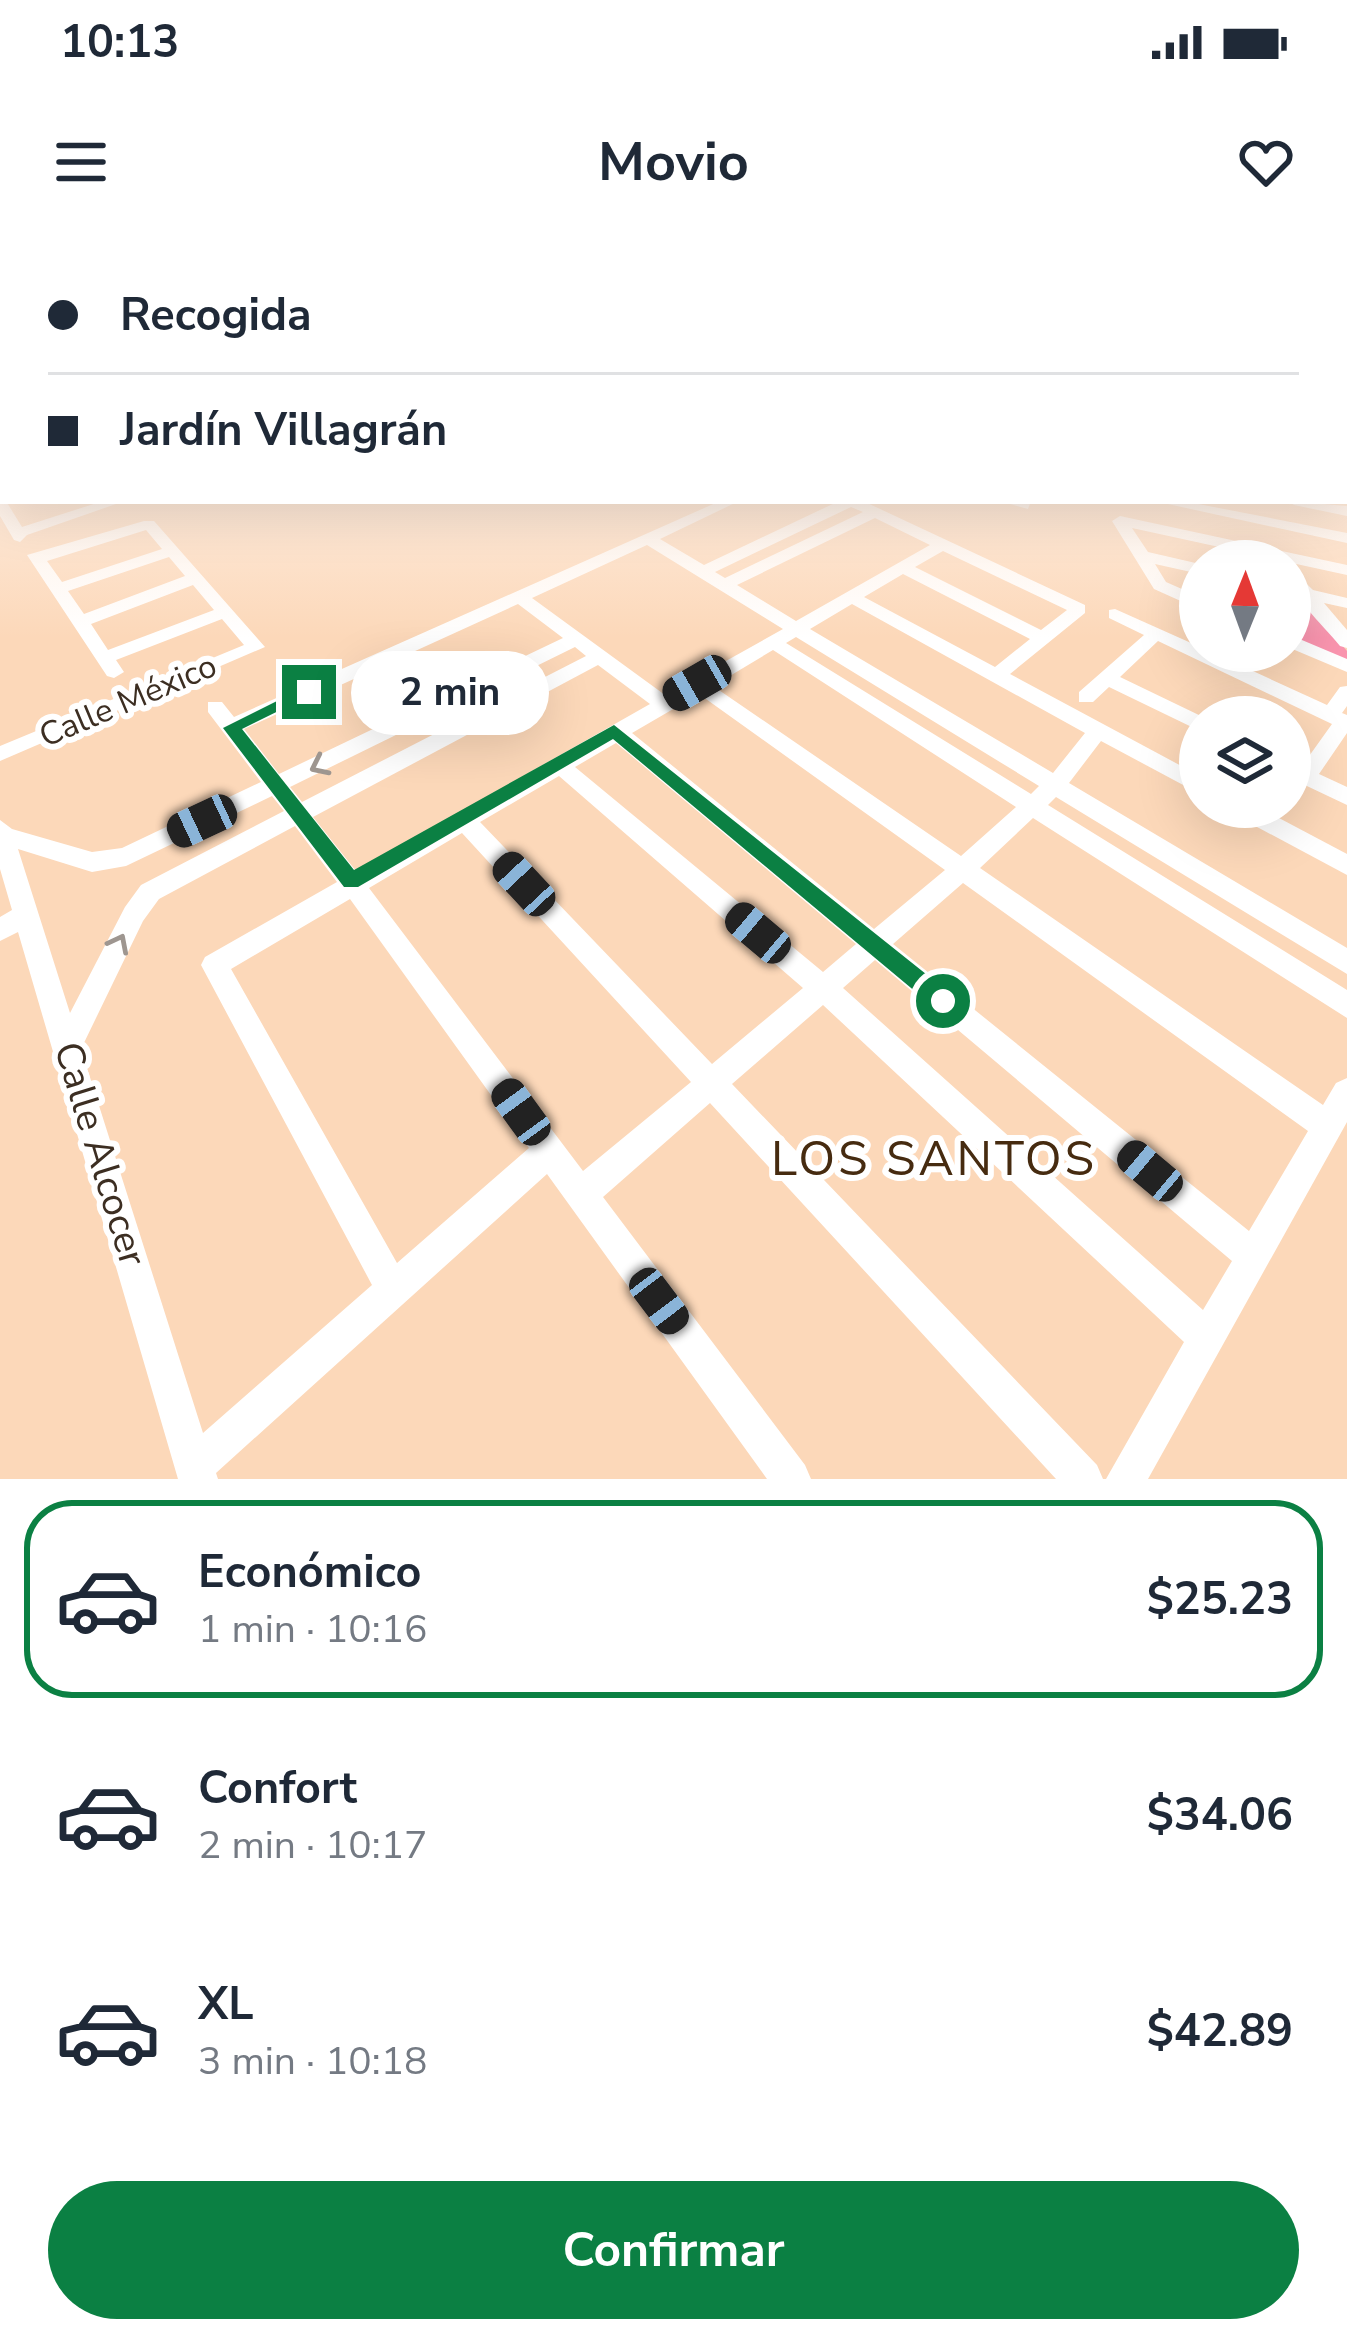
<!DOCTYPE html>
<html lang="es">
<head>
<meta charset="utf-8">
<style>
  :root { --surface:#fff; --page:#f2f2f3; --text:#1f2937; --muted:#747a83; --line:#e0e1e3; --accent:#0b8043 }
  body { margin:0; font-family:"Nunito Sans",sans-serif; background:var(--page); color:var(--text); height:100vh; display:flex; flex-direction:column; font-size:45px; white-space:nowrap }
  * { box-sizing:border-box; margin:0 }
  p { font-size:39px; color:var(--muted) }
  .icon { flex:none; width:66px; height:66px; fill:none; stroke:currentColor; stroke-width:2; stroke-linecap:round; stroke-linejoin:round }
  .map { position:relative; height:1239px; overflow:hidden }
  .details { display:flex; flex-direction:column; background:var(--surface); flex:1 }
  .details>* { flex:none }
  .top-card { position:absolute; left:0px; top:0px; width:1347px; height:264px; box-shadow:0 12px 48px #0002; display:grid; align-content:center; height:264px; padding:0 48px; background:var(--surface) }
  .needle { width:78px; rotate:1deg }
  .controls { position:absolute; left:1179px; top:300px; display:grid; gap:24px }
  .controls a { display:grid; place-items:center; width:132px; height:132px; border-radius:50%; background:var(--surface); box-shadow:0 12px 48px #0002; font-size:60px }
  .end { position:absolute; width:54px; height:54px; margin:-27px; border:15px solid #0b8043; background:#fff; box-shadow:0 0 0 6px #fff }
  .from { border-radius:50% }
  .bubble { position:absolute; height:84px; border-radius:42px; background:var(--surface); box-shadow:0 12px 48px #0002; font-size:39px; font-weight:700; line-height:84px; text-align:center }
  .car { position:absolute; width:36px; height:72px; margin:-36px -18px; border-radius:15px; box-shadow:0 0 9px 3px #0007; background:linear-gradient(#222 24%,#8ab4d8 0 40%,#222 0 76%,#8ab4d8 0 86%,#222 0) }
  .top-card b { display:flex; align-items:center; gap:42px; height:114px; font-size:45px }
  .top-card b+b { border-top:3px solid var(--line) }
  .top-card i { width:30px; height:30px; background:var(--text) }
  ul { padding:21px 0 0; list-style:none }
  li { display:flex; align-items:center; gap:36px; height:198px; margin:0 24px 18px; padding:0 24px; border:6px solid transparent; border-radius:48px }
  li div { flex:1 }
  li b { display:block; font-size:45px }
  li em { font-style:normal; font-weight:700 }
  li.active { border-color:var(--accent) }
  li>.icon { width:108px; height:108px; stroke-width:1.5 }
  .primary-button { display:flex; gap:24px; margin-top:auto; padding:24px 48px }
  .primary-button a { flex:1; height:138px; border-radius:72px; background:var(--accent); color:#fff; font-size:48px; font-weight:700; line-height:138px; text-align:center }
  .status { display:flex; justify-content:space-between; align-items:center; height:84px; padding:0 60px; background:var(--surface); direction:ltr }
  .status svg { height:33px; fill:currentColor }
  header { display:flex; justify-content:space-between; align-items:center; height:156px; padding:0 48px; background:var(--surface); font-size:54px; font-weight:700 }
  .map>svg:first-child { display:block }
  .green { fill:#fa95af }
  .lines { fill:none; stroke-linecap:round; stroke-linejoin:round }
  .minor { fill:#fff; fill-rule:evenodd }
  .oneway { stroke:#9e9690 }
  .route { fill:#0b8043 }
  .labels { text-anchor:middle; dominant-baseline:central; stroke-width:12; stroke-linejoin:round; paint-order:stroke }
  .street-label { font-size:33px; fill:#3c2e22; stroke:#fff }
  .near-street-label { font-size:39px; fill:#3c2e22; stroke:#fff }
  .near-quarter-label { font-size:48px; letter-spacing:3px; fill:#462b10; stroke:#fff }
</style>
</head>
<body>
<div class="status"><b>10:13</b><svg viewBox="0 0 49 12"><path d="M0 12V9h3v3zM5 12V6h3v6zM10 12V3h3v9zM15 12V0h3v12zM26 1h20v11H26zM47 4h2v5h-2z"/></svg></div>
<header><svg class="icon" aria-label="menu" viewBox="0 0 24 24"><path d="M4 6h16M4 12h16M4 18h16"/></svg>Movio<svg class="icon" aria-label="heart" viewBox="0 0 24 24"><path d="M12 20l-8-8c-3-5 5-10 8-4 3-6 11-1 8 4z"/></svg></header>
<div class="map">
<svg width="1347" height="1239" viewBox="0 0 1347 1239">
  <rect width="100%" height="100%" fill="#fcd8b9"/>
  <path class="green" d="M1290,353l11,3 46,55v9l-57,-24z"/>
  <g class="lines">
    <g class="minor">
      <rect x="1344" y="241" width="3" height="9"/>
      <path d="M0,259l6,2 16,26 81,-26 13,3 -89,31 -7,7 -6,-2 -14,-24z"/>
      <path d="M720,261h19l-79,38 44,26 135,-64h24l222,104v8l-75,61 190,102v18l-99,-53 -32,42 278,165v26l-291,-177 -8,8 299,185v28l-314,-200 -53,50 343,237 13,-22 11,-5v44l-199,357h-42l78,-137 -361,-337 -91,79 365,381 6,14h-47l-346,-376 -107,94 202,268 6,14h-44l-220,-305 -331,299 2,6h-40l-160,-547 -18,9v-24l12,-7 -12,-41v-49l12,9 80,23 30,-4 139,-66 -53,-70v-10h14l12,15zM851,267l12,5 -138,66 -10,-6zM875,278l55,27 -134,76 -59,-36zM647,305l136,84 -118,66 -133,-97zM943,311l124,59 -26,20 -126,-63zM903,334l127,65 -35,28 -131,-70zM518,364l45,34 -284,136 -35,-45zM852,364l233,129 -32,40 -243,-144zM796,397l243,149 -8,8 -245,-151zM575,407l11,9 -284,146 -12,-15zM773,410l243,157 -55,49 -248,-170zM598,425l52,39 -294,167 -43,-54zM699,454l246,176 -71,59 -242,-196zM616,503l240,201 -33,28 -248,-205zM559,536l244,212 -91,76 -232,-242zM272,556l12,15 -143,74 -16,22 -55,106 -52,-164 74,23 34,-6zM295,586l42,56 -132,75 -4,8 171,320 -169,148 -122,-384 62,-128 16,-22zM462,593l229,249 -108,89 -214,-283zM963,643l345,248 -59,100 -356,-287zM350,659l179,249 -132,115 -166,-294zM875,720l357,301 -29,49 -360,-322z"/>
      <path d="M999,261h32l-3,8z"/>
      <path d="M1154,261h29l164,32v10z"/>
      <path d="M1287,261l60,5v10l-53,-11z"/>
      <path d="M1120,276l227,49v10l-215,-47 16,24 52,12v10l-45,-10 11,18 34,15v11l-6,-1 -40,-18 -42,-68z"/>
      <path d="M144,281h10l111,126 -265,114v-15l244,-101 -22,-26 -106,41 8,12 -10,6 -7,-2 -80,-121zM146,290l16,19 -100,33 -15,-21zM169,317l16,19 -101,38 -16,-23zM193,345l21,25 -106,40 -17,-26z"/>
      <path d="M1290,328l23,22 34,8v10l-23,-5 23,27v18l-7,-2c-19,-24 -50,-48 -50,-78z"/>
      <path d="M1115,369l85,38v4h9l118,54 13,-18 7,-1v20l-5,7 5,2v18l-28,41 28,13v18l-57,-27v-17l12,5 30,-42 -174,-83 -38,36 83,40 -3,14 -91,-44 -16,15h-14v-10l65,-57 -35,-17v-8z"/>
      <path d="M1290,395l57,24v13l-57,-24z"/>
      <path d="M1228,567h30l89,47v21l-116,-62z"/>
    </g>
  </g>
  <defs><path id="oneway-chevron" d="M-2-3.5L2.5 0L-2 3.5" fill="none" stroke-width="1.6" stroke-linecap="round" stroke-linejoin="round" transform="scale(3)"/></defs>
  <g class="oneway">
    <use href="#oneway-chevron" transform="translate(319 526) rotate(154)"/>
    <use href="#oneway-chevron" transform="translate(119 703) rotate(-63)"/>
  </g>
  <linearGradient id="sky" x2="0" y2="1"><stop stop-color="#93a5e6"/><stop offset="0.56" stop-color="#feede0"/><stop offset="1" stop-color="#feede0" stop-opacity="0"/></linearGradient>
  <rect width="1347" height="398" fill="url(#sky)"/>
  <path class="route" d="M303,448l14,4 -75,37 112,141 260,-145 337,269v14h-16l-322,-269 -255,148h-14l-121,-159z"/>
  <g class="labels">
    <g class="street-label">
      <text transform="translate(128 461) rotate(-23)">Calle México</text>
    </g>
    <g class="near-street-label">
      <text transform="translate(100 914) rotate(73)">Calle Alcocer</text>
    </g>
    <g class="near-quarter-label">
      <text x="934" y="919">LOS SANTOS</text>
    </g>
  </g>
</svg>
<div class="controls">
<a><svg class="needle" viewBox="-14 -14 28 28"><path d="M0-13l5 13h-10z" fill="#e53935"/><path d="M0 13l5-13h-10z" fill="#747a83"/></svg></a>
<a><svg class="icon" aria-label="layers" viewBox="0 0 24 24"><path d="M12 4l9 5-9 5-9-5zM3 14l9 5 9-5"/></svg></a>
</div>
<i class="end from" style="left:943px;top:761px"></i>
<i class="end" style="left:309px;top:452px"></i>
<div class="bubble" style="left:351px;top:411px;width:198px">2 min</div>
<i class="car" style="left:697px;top:443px;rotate:240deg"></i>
<i class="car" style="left:202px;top:581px;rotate:245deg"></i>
<i class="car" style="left:524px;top:644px;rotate:317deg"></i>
<i class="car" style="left:758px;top:693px;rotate:310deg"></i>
<i class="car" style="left:521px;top:872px;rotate:324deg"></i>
<i class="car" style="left:1150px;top:931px;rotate:310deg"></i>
<i class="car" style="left:659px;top:1061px;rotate:143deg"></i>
<div class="top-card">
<b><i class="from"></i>Recogida</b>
<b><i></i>Jardín Villagrán</b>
</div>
</div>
<section class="details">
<ul>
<li class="active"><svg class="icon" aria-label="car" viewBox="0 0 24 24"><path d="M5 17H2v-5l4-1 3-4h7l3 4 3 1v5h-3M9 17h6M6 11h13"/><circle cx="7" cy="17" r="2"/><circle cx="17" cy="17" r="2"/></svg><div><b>Económico</b><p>1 min · 10:16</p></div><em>$25.23</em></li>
<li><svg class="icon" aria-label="car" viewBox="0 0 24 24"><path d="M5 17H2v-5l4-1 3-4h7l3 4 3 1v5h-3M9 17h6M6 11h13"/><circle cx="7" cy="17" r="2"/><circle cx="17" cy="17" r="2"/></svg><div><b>Confort</b><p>2 min · 10:17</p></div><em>$34.06</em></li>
<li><svg class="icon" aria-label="car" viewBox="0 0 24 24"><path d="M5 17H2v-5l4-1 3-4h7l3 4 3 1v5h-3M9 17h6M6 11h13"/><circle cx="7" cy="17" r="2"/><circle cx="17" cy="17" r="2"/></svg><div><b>XL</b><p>3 min · 10:18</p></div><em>$42.89</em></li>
</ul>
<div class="primary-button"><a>Confirmar</a></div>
</section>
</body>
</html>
